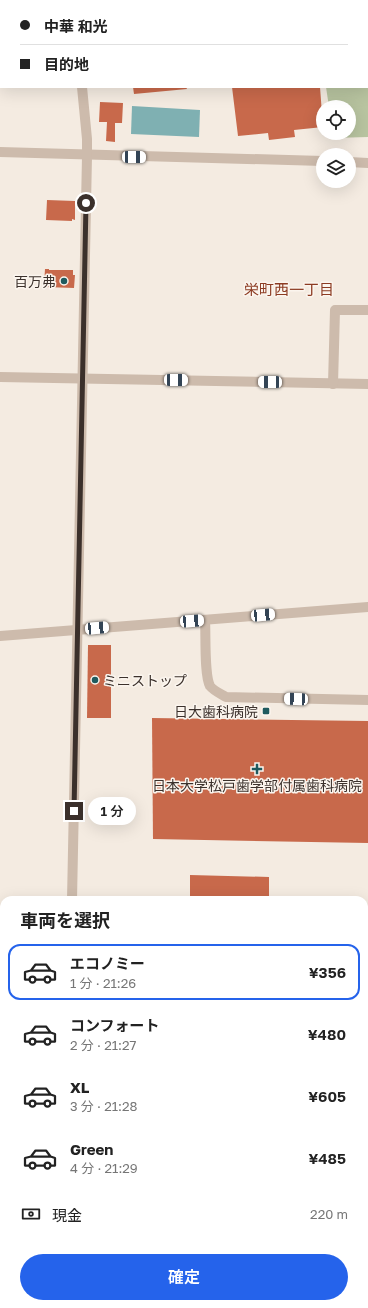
<!DOCTYPE html>
<html lang="ja">
<head>
<meta charset="utf-8">
<style>
  :root { --surface:#fff; --page:#f2f2f2; --text:#222; --muted:#767676; --line:#e0e0e0; --accent:#2563eb }
  body { margin:0; font-family:"Golos Text","Noto Sans JP",sans-serif; background:var(--page); color:var(--text); height:100vh; display:flex; flex-direction:column; font-size:15px; white-space:nowrap }
  * { box-sizing:border-box; margin:0 }
  p { font-size:13px; color:var(--muted) }
  .icon { flex:none; width:22px; height:22px; fill:none; stroke:currentColor; stroke-width:2; stroke-linecap:round; stroke-linejoin:round }
  .map { position:relative; flex:1; overflow:hidden }
  .details { position:absolute; left:0px; top:896px; width:368px; height:412px; display:flex; flex-direction:column; background:var(--surface); border-radius:12px 12px 0 0; box-shadow:0 4px 16px #0002 }
  .details>* { flex:none }
  .hud { position:absolute; left:0px; top:0px; width:368px; height:88px; box-shadow:0 4px 16px #0002; display:grid; align-content:center; height:88px; padding:0 20px; background:var(--surface) }
  .buttons { position:absolute; left:316px; top:100px; display:grid; gap:8px }
  .buttons a { display:grid; place-items:center; width:40px; height:40px; border-radius:50%; background:var(--surface); box-shadow:0 4px 16px #0002; font-size:20px }
  .end { position:absolute; width:18px; height:18px; margin:-9px; border:5px solid #3b302b; background:#fff; box-shadow:0 0 0 2px #fff }
  .from { border-radius:50% }
  .bubble { position:absolute; height:28px; border-radius:14px; background:var(--surface); box-shadow:0 4px 16px #0002; font-size:13px; font-weight:600; line-height:28px; text-align:center }
  .car { position:absolute; width:12px; height:24px; margin:-12px -6px; border-radius:5px; box-shadow:0 0 3px 1px #0007; background:linear-gradient(#fff 24%,#345 0 40%,#fff 0 76%,#345 0 86%,#fff 0) }
  .hud b { display:flex; align-items:center; gap:14px; height:38px; font-size:15px }
  .hud b+b { border-top:1px solid var(--line) }
  .hud i { width:10px; height:10px; background:var(--text) }
  ul { padding:0; list-style:none }
  li { display:flex; align-items:center; gap:12px; height:56px; margin:0 8px 6px; padding:0 12px; border:2px solid transparent; border-radius:12px }
  li div { flex:1 }
  li b { display:block; font-size:15px }
  li em { font-style:normal; font-weight:600 }
  li.on { border-color:var(--accent) }
  li>.icon { width:36px; height:36px; stroke-width:1.5 }
  h2 { padding:0 20px; font-size:18px; line-height:48px }
  .pay { display:flex; align-items:center; gap:10px; height:44px; padding:0 20px; font-size:15px }
  .pay p { margin-inline-start:auto }
  .action { display:flex; gap:8px; margin-top:auto; padding:8px 20px }
  .action a { flex:1; height:46px; border-radius:24px; background:var(--accent); color:#fff; font-size:16px; font-weight:600; line-height:46px; text-align:center }
  .map>svg:first-child { display:block }
  .green { fill:#b8c4a0 }
  .water { fill:#7fb0b2 }
  .building { fill:#c8694b }
  .lines { fill:none; stroke-linecap:round; stroke-linejoin:round }
  .service { stroke:#cdbbac; stroke-width:10 }
  .minor { stroke:#cdbbac; stroke-width:10 }
  .tertiary { stroke:#cdbbac; stroke-width:10 }
  .route { stroke:#3b302b; stroke-width:5 }
  .poi-dot { fill:#1f5a5e; stroke:#fbf5ee; stroke-width:1.5 }
  .labels { text-anchor:middle; dominant-baseline:central; stroke-width:3; stroke-linejoin:round; paint-order:stroke }
  .poi-label { font-size:14px; fill:#3b302b; stroke:#fbf5ee; text-anchor:end }
  .neighbourhood-label { font-size:15px; fill:#8c3b22; stroke:#fbf5ee }
</style>
</head>
<body>
<div class="map">
<svg width="368" height="1308" viewBox="0 0 368 1308">
  <rect width="100%" height="100%" fill="#f4ebe1"/>
  <path class="green" d="M314,0h54v137l-35,1v-5h16v-26h-20l-3,-20h41v-86z"/>
  <path class="water" d="M132,106l68,4 -1,27 -68,-3z"/>
  <g class="building">
    <path d="M133,87h53l1,2 -53,5z"/>
    <path d="M232,87h88l3,40 -29,3 1,7 -26,3 -1,-7 -30,3z"/>
    <path d="M100,102l23,1 -1,20h-7v19l-9,-1 1,-19h-8z"/>
    <path d="M47,200l28,1v19l-3,-1v2l-26,-1z"/>
    <path d="M45,269h4v1h24v5h2l-1,13 -29,-1 1,-2h-2z"/>
    <path d="M88,645h23v73h-24z"/>
    <path d="M152,718l216,3v122l-215,-4z"/>
    <path d="M190,875l79,2v23h-79z"/>
  </g>
  <g class="lines">
    <g class="service">
      <path d="M98,0l1,1"/>
      <path d="M135,1l6,-1"/>
      <path d="M205,620c1,14 -1,55 5,66 4,5 11,8 16,11l142,3"/>
    </g>
    <g class="minor">
      <path d="M73,0v1"/>
      <path d="M0,152l323,9"/>
      <path d="M349,162l19,1"/>
      <path d="M0,377l368,7"/>
      <path d="M333,384l2,-74h33"/>
      <path d="M72,900l15,-744v-17l-5,-52"/>
      <path d="M0,925h4"/>
      <path d="M0,1004h4"/>
      <path d="M308,1304l60,3"/>
      <path d="M5,1308l37,-4"/>
      <path d="M63,1308l1,-4"/>
      <path d="M221,1308v-4"/>
      <path d="M276,1308v-4"/>
    </g>
    <path class="tertiary" d="M0,636l368,-29"/>
  </g>
  <g class="lines">
    <path class="route" d="M74,811l12,-608"/>
  </g>
  <g class="poi-dot">
    <circle cx="64" cy="281" r="4"/>
    <circle cx="95" cy="680" r="4"/>
    <rect x="262" y="707" width="8" height="8" rx="2"/>
    <path d="M255 763h4v4h4v4h-4v4h-4v-4h-4v-4h4z"/>
  </g>
  <g class="labels">
    <g class="poi-label">
      <text x="56" y="281">百万弗</text>
      <text x="103" y="680" text-anchor="start">ミニストップ</text>
      <text x="258" y="711">日大歯科病院</text>
      <text x="257" y="785" text-anchor="middle">日本大学松戸歯学部付属歯科病院</text>
    </g>
    <g class="neighbourhood-label">
      <text x="289" y="289">栄町西一丁目</text>
    </g>
  </g>
</svg>
<div class="buttons">
<a><svg class="icon" aria-label="locate" viewBox="0 0 24 24"><circle cx="12" cy="12" r="6"/><path d="M12 2v4M12 18v4M2 12h4M18 12h4"/></svg></a>
<a><svg class="icon" aria-label="layers" viewBox="0 0 24 24"><path d="M12 4l9 5-9 5-9-5zM3 14l9 5 9-5"/></svg></a>
</div>
<i class="end from" style="left:86px;top:203px"></i>
<i class="end" style="left:74px;top:811px"></i>
<div class="bubble" style="left:88px;top:797px;width:48px">1 分</div>
<i class="car" style="left:134px;top:157px;rotate:91deg"></i>
<i class="car" style="left:176px;top:380px;rotate:91deg"></i>
<i class="car" style="left:270px;top:382px;rotate:271deg"></i>
<i class="car" style="left:263px;top:615px;rotate:85deg"></i>
<i class="car" style="left:192px;top:621px;rotate:86deg"></i>
<i class="car" style="left:97px;top:628px;rotate:85deg"></i>
<i class="car" style="left:296px;top:699px;rotate:272deg"></i>
<div class="hud">
<b><i class="from"></i>中華 和光</b>
<b><i></i>目的地</b>
</div>
<section class="details">
<h2>車両を選択</h2>
<ul>
<li class="on"><svg class="icon" aria-label="car" viewBox="0 0 24 24"><path d="M5 17H2v-5l4-1 3-4h7l3 4 3 1v5h-3M9 17h6M6 11h13"/><circle cx="7" cy="17" r="2"/><circle cx="17" cy="17" r="2"/></svg><div><b>エコノミー</b><p>1 分 · 21:26</p></div><em>¥356</em></li>
<li><svg class="icon" aria-label="car" viewBox="0 0 24 24"><path d="M5 17H2v-5l4-1 3-4h7l3 4 3 1v5h-3M9 17h6M6 11h13"/><circle cx="7" cy="17" r="2"/><circle cx="17" cy="17" r="2"/></svg><div><b>コンフォート</b><p>2 分 · 21:27</p></div><em>¥480</em></li>
<li><svg class="icon" aria-label="car" viewBox="0 0 24 24"><path d="M5 17H2v-5l4-1 3-4h7l3 4 3 1v5h-3M9 17h6M6 11h13"/><circle cx="7" cy="17" r="2"/><circle cx="17" cy="17" r="2"/></svg><div><b>XL</b><p>3 分 · 21:28</p></div><em>¥605</em></li>
<li><svg class="icon" aria-label="car" viewBox="0 0 24 24"><path d="M5 17H2v-5l4-1 3-4h7l3 4 3 1v5h-3M9 17h6M6 11h13"/><circle cx="7" cy="17" r="2"/><circle cx="17" cy="17" r="2"/></svg><div><b>Green</b><p>4 分 · 21:29</p></div><em>¥485</em></li>
</ul>
<div class="pay"><svg class="icon" aria-label="cash" viewBox="0 0 24 24"><path d="M3 7h18v10H3z"/><circle cx="12" cy="12" r="2"/></svg>現金<p>220 m</p></div>
<div class="action"><a>確定</a></div>
</section>
</div>
</body>
</html>
